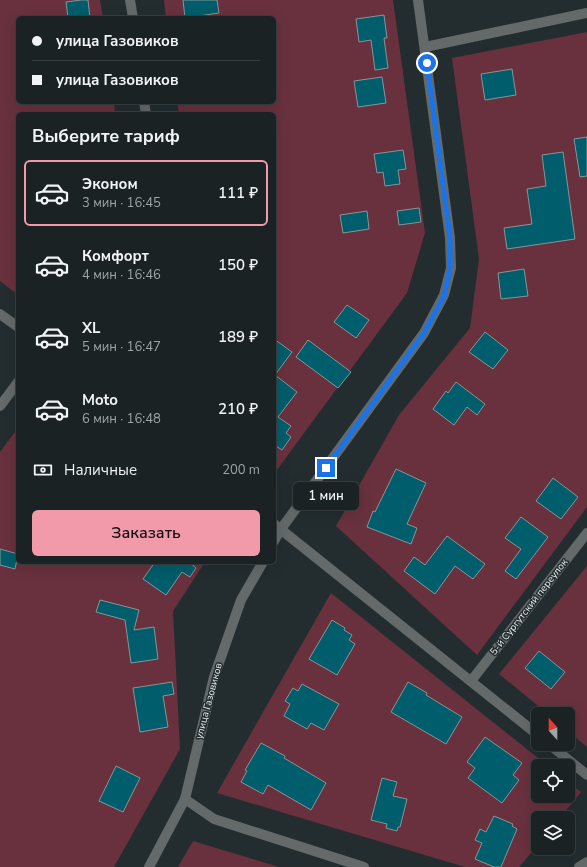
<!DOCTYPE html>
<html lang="ru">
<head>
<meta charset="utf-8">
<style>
  :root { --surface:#1a2223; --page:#272f30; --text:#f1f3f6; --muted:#9fa4a6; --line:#383f41; --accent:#f39aaa }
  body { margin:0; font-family:"Nunito Sans",sans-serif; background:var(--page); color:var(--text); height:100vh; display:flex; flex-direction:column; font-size:15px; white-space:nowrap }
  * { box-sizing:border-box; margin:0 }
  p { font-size:13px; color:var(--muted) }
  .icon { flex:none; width:22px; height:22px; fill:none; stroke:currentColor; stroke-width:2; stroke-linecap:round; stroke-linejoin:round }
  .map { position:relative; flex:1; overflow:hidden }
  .side { position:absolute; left:16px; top:112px; width:260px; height:452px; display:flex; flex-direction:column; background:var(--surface); border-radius:6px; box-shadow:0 4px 16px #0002,0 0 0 1px var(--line) }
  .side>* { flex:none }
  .hud { position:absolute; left:16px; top:16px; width:260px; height:88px; border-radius:6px; box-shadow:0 4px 16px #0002,0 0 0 1px var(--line); display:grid; align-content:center; height:88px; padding:0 16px; background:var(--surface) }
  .needle { width:26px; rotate:339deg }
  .controls { position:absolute; left:531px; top:707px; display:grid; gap:8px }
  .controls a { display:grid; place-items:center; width:44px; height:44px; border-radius:6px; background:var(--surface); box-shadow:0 4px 16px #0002,0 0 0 1px var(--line); font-size:20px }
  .end { position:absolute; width:18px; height:18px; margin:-9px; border:5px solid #1a73e8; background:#fff; box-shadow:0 0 0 2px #fff }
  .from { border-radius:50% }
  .bubble { position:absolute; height:28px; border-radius:6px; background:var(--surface); box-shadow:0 4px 16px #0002,0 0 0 1px var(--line); font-size:13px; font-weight:600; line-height:28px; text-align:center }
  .hud b { display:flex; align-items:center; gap:14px; height:38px; font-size:15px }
  .hud b+b { border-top:1px solid var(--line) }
  .hud i { width:10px; height:10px; background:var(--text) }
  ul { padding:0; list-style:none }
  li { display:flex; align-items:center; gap:12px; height:66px; margin:0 8px 6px; padding:0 8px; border:2px solid transparent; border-radius:6px }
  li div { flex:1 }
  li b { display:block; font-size:15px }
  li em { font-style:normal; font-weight:600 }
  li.current { border-color:var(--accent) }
  li>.icon { width:36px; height:36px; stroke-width:1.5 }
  h2 { padding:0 16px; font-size:18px; line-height:48px }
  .pay { display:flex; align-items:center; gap:10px; height:44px; padding:0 16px; font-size:15px }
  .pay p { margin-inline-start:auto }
  .primary-button { display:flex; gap:8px; margin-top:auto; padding:8px 16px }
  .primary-button a { flex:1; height:46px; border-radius:6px; background:var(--accent); color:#111; font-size:16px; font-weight:600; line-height:46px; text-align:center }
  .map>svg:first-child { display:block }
  .green { fill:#68313d }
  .building { fill:#005d6b; stroke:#899597 }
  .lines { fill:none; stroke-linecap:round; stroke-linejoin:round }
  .street { stroke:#64696a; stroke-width:10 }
  .route { stroke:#1a73e8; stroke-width:5 }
  .labels { text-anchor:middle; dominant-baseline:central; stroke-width:3; stroke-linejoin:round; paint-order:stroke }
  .street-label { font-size:10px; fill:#ebf1f2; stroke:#232d2f }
</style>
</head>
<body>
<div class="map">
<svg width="587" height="867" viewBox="0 0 587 867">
  <rect width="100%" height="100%" fill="#232d2f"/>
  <g class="green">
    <path d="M0,0h100l3,18h-85v84h96l1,12h-97v181l-18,-14z"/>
    <path d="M164,0h229l32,233 -18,60 -133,181v-360h-95l-2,-12h97v-84h-108z"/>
    <path d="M587,32v475l-110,148 -141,-129 63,-111 71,-87 9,-69 -27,-201z"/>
    <path d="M18,428v134h187l-32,49 7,138 -66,118h-114v-415z"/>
    <path d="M587,566v181l-19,-16v-17h-20l-49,-40z"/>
    <path d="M331,593l217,173h-10v30h30v-14l13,10 -21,26h-22v27l-19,22h-54l-248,-74z"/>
    <path d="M193,841l86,26h-101z"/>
  </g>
  <g class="building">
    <path d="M81,0h7l2,18h-22l-2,-16z"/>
    <path d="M183,0h34l2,13 -34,5z"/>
    <path d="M384,15l3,23h-3l4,30 -13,2 -4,-30 -12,2 -3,-23z"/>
    <path d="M512,69l4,26 -31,5 -4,-26z"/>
    <path d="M382,77l4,26 -28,4 -4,-26z"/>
    <path d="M587,137v39l-7,1 -6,-38z"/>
    <path d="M403,150l3,19 -8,1 2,14 -15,2 -2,-14 -6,1 -3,-19z"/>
    <path d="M563,152l12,87 -68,10 -3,-21 28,-4 -5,-35 19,-3 -4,-31z"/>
    <path d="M419,208l2,14 -22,3 -2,-14z"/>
    <path d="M367,211l2,18 -26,4 -3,-18z"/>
    <path d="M524,269l4,27 -27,3 -3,-26z"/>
    <path d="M347,305l22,15 -13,18 -22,-16z"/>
    <path d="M485,332l23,18 -15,19 -24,-17z"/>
    <path d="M274,339l18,13 -17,23 22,17 -19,25 13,9 -5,7 5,4 -9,13 -6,-4 -2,3z"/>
    <path d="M308,340l43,32 -13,16 -42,-31z"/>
    <path d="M456,382l29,22 -8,11 -10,-8 -13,18 -21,-16 13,-18 2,2z"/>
    <path d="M396,469l30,14 -19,41 10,4 -6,16 -44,-17 6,-16 2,1z"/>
    <path d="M553,478l25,19 -17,22 -25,-18z"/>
    <path d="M521,517l27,20 -32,42 -11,-8 16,-22 -16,-11z"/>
    <path d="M447,536l38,28 -12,15 -18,-13 -20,28 -31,-23 10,-14 11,8z"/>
    <path d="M0,549l18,5 -3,15 -15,-4z"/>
    <path d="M155,562h34l7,6 -6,9 -8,-5 -16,23 -23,-16z"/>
    <path d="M100,600l39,10 -5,20 20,-3 4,32 -27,4 -6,-43 -29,-8z"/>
    <path d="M332,620l13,8 -1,2 8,5 -3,5 6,4 -18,31 -28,-16z"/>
    <path d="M539,651l26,21 -14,17 -26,-21z"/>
    <path d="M172,682l2,12 -11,2 5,31 -28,5 -7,-44z"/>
    <path d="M408,682l19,11 -1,2 36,22 -16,27 -55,-32z"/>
    <path d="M302,684l37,20 -15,26 -13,-7 -4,6 -23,-13 6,-12 -5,-3 8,-13 5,3z"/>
    <path d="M485,737l37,26 -9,12 6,5 -17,23 -34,-25 7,-10 -8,-6z"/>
    <path d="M261,743l24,13 -1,2 42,25 -15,27 -43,-25 -5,9 -22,-12 6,-11 -2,-1z"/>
    <path d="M116,766l24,12 -17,34 -24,-11z"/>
    <path d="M382,778l15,4 -4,14 14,3 -7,28h-2l-1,4 -11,-3 1,-4 -16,-4z"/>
    <path d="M494,816l19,8 -1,2 5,3 -16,38h-7l-19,-8 7,-16 -7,-3 5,-11 6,3z"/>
  </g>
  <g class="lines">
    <g class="street">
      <path d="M130,0l3,18"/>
      <path d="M425,47l162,-34"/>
      <path d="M144,102l2,12"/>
      <path d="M0,314l18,13"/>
      <path d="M0,406l18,-24"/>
      <path d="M274,524l264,211"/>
      <path d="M274,541l7,-12 143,-196 20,-38 7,-27 -1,-30 -32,-238"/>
      <path d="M471,681l116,-148"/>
      <path d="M549,744l38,31"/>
      <path d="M185,799l29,20 150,48"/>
      <path d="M149,867l36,-68 29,-122 27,-77 22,-38"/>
      <path d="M579,867l8,-5"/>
    </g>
  </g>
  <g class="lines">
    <path class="route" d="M326,468l98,-135 20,-37 6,-28v-30l-23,-175"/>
  </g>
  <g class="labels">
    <g class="street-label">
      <text transform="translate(529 607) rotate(-52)">5-й Сургутский переулок</text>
      <text transform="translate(209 701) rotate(-75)">улица Газовиков</text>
    </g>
  </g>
</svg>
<div class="controls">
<a><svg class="needle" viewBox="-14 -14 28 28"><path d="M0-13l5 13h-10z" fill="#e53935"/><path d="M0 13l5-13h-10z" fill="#9fa4a6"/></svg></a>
<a><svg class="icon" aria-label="locate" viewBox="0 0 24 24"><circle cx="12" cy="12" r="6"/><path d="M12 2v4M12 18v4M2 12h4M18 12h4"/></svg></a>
<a><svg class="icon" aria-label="layers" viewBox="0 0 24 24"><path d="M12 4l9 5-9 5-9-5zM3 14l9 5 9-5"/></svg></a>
</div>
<i class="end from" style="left:427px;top:63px"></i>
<i class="end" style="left:326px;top:468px"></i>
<div class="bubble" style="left:293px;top:482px;width:66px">1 мин</div>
<div class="hud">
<b><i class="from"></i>улица Газовиков</b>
<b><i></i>улица Газовиков</b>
</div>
<section class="side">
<h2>Выберите тариф</h2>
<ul>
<li class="current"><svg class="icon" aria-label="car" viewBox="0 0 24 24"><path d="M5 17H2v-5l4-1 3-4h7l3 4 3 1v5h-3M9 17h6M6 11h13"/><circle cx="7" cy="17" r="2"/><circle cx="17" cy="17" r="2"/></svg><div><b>Эконом</b><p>3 мин · 16:45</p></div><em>111 ₽</em></li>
<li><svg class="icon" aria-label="car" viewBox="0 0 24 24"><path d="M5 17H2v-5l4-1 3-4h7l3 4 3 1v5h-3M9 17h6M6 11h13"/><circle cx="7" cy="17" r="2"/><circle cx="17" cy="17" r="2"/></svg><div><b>Комфорт</b><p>4 мин · 16:46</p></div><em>150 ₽</em></li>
<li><svg class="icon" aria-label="car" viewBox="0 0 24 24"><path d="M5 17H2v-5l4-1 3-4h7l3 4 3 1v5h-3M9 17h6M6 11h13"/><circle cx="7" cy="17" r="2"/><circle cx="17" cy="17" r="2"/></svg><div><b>XL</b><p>5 мин · 16:47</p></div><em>189 ₽</em></li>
<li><svg class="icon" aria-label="car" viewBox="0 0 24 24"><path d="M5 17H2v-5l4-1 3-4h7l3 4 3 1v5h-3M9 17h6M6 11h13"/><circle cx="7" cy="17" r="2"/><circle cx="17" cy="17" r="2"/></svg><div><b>Moto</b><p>6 мин · 16:48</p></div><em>210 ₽</em></li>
</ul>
<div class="pay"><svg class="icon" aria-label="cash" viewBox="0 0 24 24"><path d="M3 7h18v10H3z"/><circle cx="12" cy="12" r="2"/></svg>Наличные<p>200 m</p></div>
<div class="primary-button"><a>Заказать</a></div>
</section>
</div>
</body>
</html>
